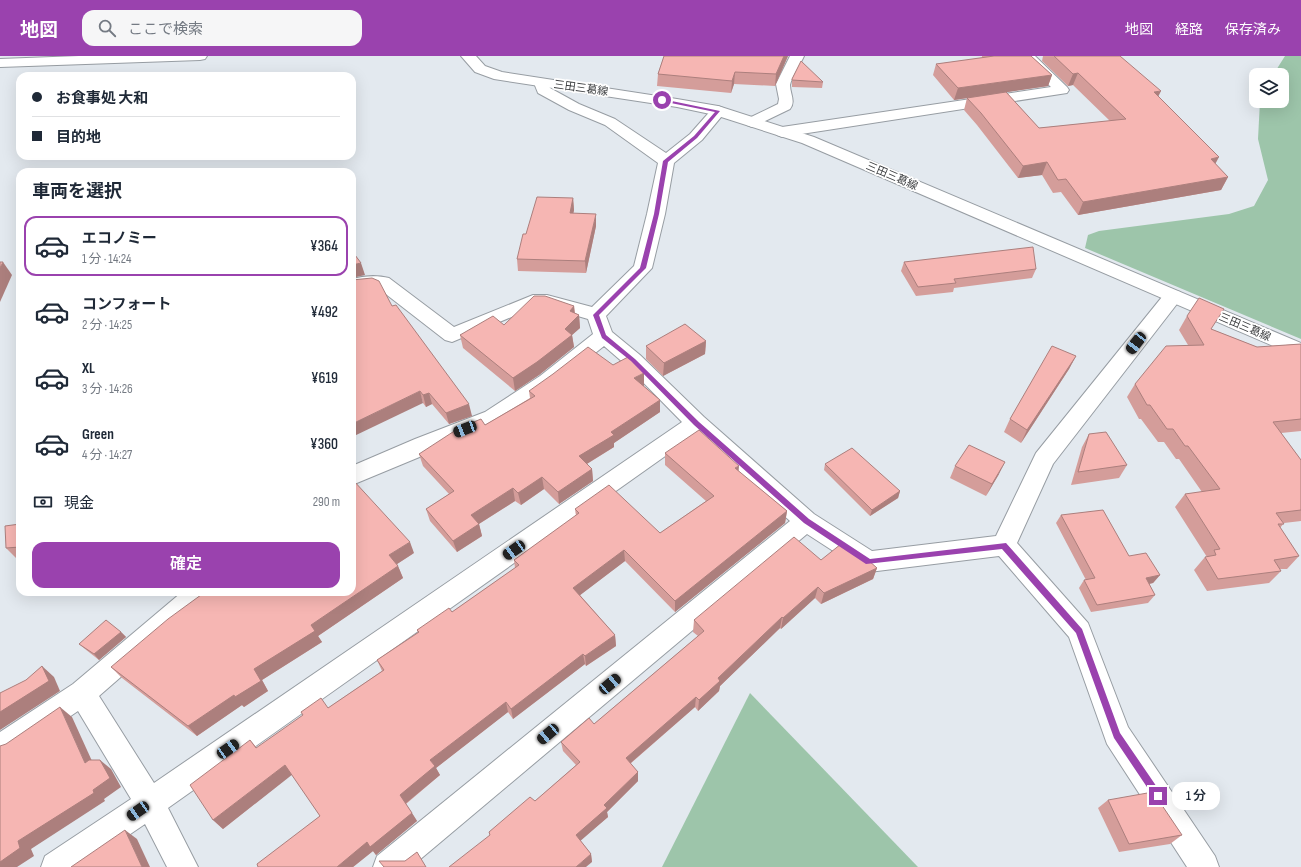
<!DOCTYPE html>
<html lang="ja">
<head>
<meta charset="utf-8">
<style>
  :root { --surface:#fff; --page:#f6f6f7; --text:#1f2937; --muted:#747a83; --line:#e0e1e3; --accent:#9a42ae }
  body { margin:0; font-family:"Sofia Sans Condensed","Noto Sans JP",sans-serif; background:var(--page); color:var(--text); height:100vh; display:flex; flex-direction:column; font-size:15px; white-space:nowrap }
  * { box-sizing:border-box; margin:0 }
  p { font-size:13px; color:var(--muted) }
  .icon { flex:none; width:22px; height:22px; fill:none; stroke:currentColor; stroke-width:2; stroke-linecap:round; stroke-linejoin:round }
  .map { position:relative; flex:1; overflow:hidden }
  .details { position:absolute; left:16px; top:112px; width:340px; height:428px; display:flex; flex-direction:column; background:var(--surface); border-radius:12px; box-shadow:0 4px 16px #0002 }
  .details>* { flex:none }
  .hud { position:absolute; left:16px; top:16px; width:340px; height:88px; border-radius:12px; box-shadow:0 4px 16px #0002; display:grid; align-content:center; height:88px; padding:0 16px; background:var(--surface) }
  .tools { position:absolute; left:1249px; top:12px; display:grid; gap:8px }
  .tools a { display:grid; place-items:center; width:40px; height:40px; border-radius:8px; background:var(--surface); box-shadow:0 4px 16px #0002; font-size:20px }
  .end { position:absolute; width:18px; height:18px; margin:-9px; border:5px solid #9a42ae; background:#fff; box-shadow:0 0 0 2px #fff }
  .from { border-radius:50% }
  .bubble { position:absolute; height:28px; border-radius:12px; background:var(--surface); box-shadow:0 4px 16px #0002; font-size:13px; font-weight:600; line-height:28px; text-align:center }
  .car { position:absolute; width:12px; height:24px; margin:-12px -6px; border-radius:5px; box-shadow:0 0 3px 1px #0007; background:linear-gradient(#222 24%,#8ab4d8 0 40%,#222 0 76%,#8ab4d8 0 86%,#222 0) }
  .hud b { display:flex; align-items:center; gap:14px; height:38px; font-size:15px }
  .hud b+b { border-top:1px solid var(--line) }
  .hud i { width:10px; height:10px; background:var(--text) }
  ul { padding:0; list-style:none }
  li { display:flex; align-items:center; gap:12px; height:60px; margin:0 8px 6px; padding:0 8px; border:2px solid transparent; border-radius:12px }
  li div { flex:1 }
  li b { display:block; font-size:15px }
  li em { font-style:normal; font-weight:600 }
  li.on { border-color:var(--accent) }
  li>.icon { width:36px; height:36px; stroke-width:1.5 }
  h2 { padding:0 16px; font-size:18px; line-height:48px }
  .pay { display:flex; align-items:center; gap:10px; height:44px; padding:0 16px; font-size:15px }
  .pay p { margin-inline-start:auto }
  .action { display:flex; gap:8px; margin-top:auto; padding:8px 16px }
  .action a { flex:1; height:46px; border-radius:12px; background:var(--accent); color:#fff; font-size:16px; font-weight:600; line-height:46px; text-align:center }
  header { display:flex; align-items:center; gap:24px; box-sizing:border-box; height:56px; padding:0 20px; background:var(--accent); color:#fff }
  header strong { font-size:19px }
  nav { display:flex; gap:22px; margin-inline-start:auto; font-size:14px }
  .search { width:280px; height:36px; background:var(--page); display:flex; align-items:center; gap:10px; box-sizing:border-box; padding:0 14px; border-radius:12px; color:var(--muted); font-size:15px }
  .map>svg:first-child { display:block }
  .green { fill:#9dc5aa }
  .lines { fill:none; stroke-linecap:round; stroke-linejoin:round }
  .minor-casing { stroke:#979da3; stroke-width:2 }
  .major-casing { stroke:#979da3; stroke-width:2 }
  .minor { fill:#fff; fill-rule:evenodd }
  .major { fill:#fff; fill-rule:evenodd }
  .wall { fill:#d49d9a }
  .shaded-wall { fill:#ac7f7d }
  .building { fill:#f6b6b3; stroke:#ac7f7d }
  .route { fill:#9a42ae }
  .labels { text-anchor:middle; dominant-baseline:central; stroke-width:3.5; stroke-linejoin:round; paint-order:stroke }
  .far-street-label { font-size:11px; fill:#3b3d3f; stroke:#fff }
</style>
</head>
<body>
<header>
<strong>地図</strong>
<div class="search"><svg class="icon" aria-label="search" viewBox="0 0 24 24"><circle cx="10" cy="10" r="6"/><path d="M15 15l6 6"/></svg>ここで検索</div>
<nav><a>地図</a><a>経路</a><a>保存済み</a></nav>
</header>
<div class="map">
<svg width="1301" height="811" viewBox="0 0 1301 811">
  <rect width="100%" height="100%" fill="#e3e9ef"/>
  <g class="green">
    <path d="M1285,0h16v283l-216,-91 3,-13 11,-4 130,-17 25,-8 14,-26 -10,-41 2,-38h22v-26h-9z"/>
    <path d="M750,637l168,174h-256z"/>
  </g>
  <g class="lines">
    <defs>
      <g id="minor">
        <path d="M790,0h14c-3,7 -13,22 -14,29 0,9 6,16 0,24l-33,16 -5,2 -5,-2 -3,-3 3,-3 31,-15 1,-5 -3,-15z"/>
        <path d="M1021,0h14l32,31 2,3 -2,3 -285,44 -5,-2 -3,-3 3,-3 5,-2 269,-40 -26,-24z"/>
        <path d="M541,23l5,1 4,8 29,16 36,15 51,34 24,-19 23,-26 5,-2 5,2 3,3 -24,29 -28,23 -9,51 -13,54 -46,48 6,16 28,23 64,62 110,97 58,37 124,-15 40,-83 130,-161 7,-2 7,2 2,4 -2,4 -127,164 -36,79 71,80 40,104 87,129 4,11h-32l-80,-123 -38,-107 -70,-81 -130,16 -8,-3 -54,-35 -396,333h-38l4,-11 413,-335 -95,-86 -527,373 30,59h-31l-22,-43 -63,43h-41l4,-11 86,-57 -53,-88 -60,41 -18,7v-27l73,-48 109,-92h30l-3,8 -110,96 55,87 528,-361 -56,-57 -22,-19 -50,40 -55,38 -147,61v-19l63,-27 70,-27 55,-36 53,-42 -5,-15 -41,-12h-12l-83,35 -7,-2 -67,-52 -19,1 -7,2v-12c11,-3 25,-4 37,-1l65,49 79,-32h14l45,12 42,-41 13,-52 11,-51 -53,-38 -36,-15 -31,-17 -4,-10 2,-3z"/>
      </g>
      <g id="major">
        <path d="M79,0h128l-2,3 -5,1 -200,7v-8z"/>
        <path d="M461,0h15l9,10 17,6 175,27 41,7 96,31 487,206v15l-499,-215 -87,-28 -38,-8 -183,-28 -19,-7z"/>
      </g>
    </defs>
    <use href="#minor" class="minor-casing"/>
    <use href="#major" class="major-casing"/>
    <use href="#minor" class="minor"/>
    <use href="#major" class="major"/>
  </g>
  <g class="wall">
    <path d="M664,0h124l-13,30 -41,-2 -3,9 -74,-7 1,-12z"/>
    <path d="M982,0h49l21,19 -4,11 -42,6 33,36 71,-7 -37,-36 -5,1 -26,-25 1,-5h77l38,41 57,67 13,13 -7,13 -143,25 -17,-23 -8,1 -11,-18 -24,3 -41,-53 -13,-15 3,-12 -13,2 -21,-25 3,-11 46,-6z"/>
    <path d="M792,23l31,3 -1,6 -30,-1z"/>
    <path d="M573,142l1,12 -1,3 23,13 -10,47 -68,-2 -1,-12 9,-25z"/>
    <path d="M904,206l132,7 -4,9 -78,10 -1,4 -37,4 -15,-25z"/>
    <path d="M392,250l80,110 -23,8 -17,-20 -6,3 -3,-4z"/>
    <path d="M574,250l1,7 4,2 1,13 -8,7 2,12 -35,28 -24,16 -52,-43 -3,-13 44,-10z"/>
    <path d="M1187,260l24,13 46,18 44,-3v87l-20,2 20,27v61l-17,2 -4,5 19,28 -12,13h-7l1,2 -12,12 -62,8 -13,-21 11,-13h2l-32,-50 10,-13 17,-2 -23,-33h-3l-12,-17h-6l-17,-23h-2l-12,-22 8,-13 53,-39 -9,-15z"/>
    <path d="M706,285l-1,13 -42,22 -17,-17v-13z"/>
    <path d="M1076,300l-7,13 -48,74 -17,-11 6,-13z"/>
    <path d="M613,309l31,21h-1l17,14v12l-46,31v4l-27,17 5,5 1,12 -34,23 -15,-15 -23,16 -6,-4 -36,23 3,12 -25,16 -27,-31 -4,-12 23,-15 -26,-28 -4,-12 66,-29 45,-27 -1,-7z"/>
    <path d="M1089,378l38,31 -8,13 -48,7 11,-38z"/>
    <path d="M665,397l73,18 49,40 -2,12 -110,89 -50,-51 -45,34 35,40 1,11 -30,20 -1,-2 -72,55 -5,-7 -72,56 4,7 -34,29 11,17 -41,34 -3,-4 -20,16h-95l62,-51 -28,-42 -69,55 -10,-9 37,-80 7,8 71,-40 54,-37 -5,-11 41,-27 -1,-3 35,-18 63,-44 -1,-8 62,-44 -1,-7 85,24 46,-32 -41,-36z"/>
    <path d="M825,408l75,27 -2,7 -28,18 -46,-46z"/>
    <path d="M955,410l44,8 -13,22 -36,-18z"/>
    <path d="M1061,459l68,41 31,19 -7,8 -4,1 6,11 -7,8 -57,9 -12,-24 5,-8h2l-30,-57z"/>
    <path d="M20,468v35l-2,1 -12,-12z"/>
    <path d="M414,497l-17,11 1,2 5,12 -85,58 4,6 -60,38 6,11 -24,16 -2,-2 -45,31 -75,-58 -11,-11z"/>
    <path d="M821,504l56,8 -4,11 -52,25 -6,-6 -34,31 -1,-1 -60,58 -1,5 -21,20 -3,-4 -65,57 8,8v9l-31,31 1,5 -28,23 11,14 1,8 -102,-27 -1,-3 46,-31 41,-36 -13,-14 -2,-9 33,-18 104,-88 -5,-4 1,-12z"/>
    <path d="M121,576l5,5 -27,23 -14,-11 -6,-5z"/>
    <path d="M1108,744l74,35 -12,9 -51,8 -21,-44z"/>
  </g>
  <g class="shaded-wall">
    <path d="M784,0h4l-13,30 1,-12z"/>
    <path d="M735,16l-1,12 -3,9 1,-12z"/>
    <path d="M1078,17l-5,12 -5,1 5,-12z"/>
    <path d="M1052,19l-4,11 -94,14 4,-12z"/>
    <path d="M1161,35l-6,12 -1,-11z"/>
    <path d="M1219,101l-7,13 -1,-11z"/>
    <path d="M1047,106l-5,13 -24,3 5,-12z"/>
    <path d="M1228,121l-7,13 -143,25 5,-13z"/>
    <path d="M573,142l1,12 -3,15 -1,-12z"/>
    <path d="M596,158v12l-10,47 -1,-12z"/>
    <path d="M3,206l9,13 -12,27v-34z"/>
    <path d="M361,207l4,12 -13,3v-13z"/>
    <path d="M574,250l1,12 4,-3 1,13 -8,7 2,12 -35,28 -24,16 -2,-13 52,-49 5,-18z"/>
    <path d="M706,285l-1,13 -42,22 1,-13z"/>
    <path d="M1076,300l-7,13 -48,74 6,-13z"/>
    <path d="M644,317v13l-10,5v-13z"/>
    <path d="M420,335l3,12 -71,34v-13z"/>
    <path d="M429,337l3,11 -6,3 -3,-12z"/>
    <path d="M660,344v12l-46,31v4l-34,21 -1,-12 32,-24z"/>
    <path d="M469,348l3,12 -23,8 -3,-11z"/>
    <path d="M1005,406l-6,12 -13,22 6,-12z"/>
    <path d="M739,410l-1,12 -3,-10z"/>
    <path d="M592,413l1,12 -34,23 -1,-12z"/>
    <path d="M542,421l2,12 -23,16 -3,-12z"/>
    <path d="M513,432l2,13 -41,26 -3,-12z"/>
    <path d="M900,435l-2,7 -28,18 2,-6z"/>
    <path d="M787,455l-2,12 -110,89v-11z"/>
    <path d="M479,468l3,12 -25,16 -4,-11z"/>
    <path d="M410,486l4,11 -20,13 -5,-11z"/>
    <path d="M624,494l1,11 -50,38 -2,-11z"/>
    <path d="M398,510l5,12 -85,58 4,6 -60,38 6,11 -24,16 -2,-2 -45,31 -9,-10 46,-31 20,-26 57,-44z"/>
    <path d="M877,512l-4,11 -52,25 3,-11z"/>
    <path d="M1160,519l-7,8 -14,3 7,-8z"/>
    <path d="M818,531l-3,11 -34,31 2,-11z"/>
    <path d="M782,561l-2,11 -60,58 -1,5 -21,20 1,-11 19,-22z"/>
    <path d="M121,576l5,5 -27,23 -5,-6z"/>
    <path d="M615,579l1,11 -30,20 -1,-10z"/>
    <path d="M583,598l2,10 -72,55 -2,-10z"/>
    <path d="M42,610l12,11 6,14 -60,39v-18z"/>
    <path d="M696,641l-1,10 -69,60v-9z"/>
    <path d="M506,646l2,10 -72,56 4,7 -35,29 -5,-9 30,-35z"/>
    <path d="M60,651l12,10 25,55 -12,-9z"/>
    <path d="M100,704l11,9 10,18 -17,12 1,2 -74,48 3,7 -17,11h-17v-5l18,-21 75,-51z"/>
    <path d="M285,709l8,9 -70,55 -10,-9z"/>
    <path d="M638,716v9l-31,31 1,5 -30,26 -2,-8 28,-30z"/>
    <path d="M412,757l5,8 -41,34 -3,-4 -20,16h-16l30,-25z"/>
    <path d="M125,774l12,9 13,28h-8z"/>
    <path d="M591,798l1,8 -6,5h-10z"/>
  </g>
  <g class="building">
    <path d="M664,0h120l-8,18 -41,-2 -3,9 -74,-7z"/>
    <path d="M994,0h37l21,19 -94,13 -22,-24z"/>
    <path d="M1054,0h66l41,35 -7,1 65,65 -8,2 17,18 -145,25 -17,-23 -8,1 -11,-18 -24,4 -42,-53 -14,-15 39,-6 33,36 87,-9 -48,-46 -5,1z"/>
    <path d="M801,5l22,21 -31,-2v-1z"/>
    <path d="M537,141l36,1 -3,15 26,1 -11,47 -68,-2 6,-25h3z"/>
    <path d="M1033,191l3,22 -82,10 2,4 -38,4 -14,-25z"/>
    <path d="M352,195l9,12 -9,2z"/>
    <path d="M0,206h3l-3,6z"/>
    <path d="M372,222l7,3 13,25 4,-1 73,99 -23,9 -17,-20 -6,2 -3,-4 -68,33v-144z"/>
    <path d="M534,240h11l29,10 -4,5 9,4 -14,14 7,6 -35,27 -24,16 -53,-43 33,-19 11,9z"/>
    <path d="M1199,242l25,11 -13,20 46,18 44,-3v75l-28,3 28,38v50l-25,3 8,11h-6l21,32 -25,4 7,11 -63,8 -13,-22 11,-2 -2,-5 6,-1 -35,-55 35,-5 -32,-43h-3l-12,-17h-6l-17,-24h-3l-12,-21 31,-38 38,-1 -17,-29z"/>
    <path d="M685,268l21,17 -42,22 -18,-17z"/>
    <path d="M1052,290l24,10 -49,74 -17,-11z"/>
    <path d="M588,291l25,18 15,-8 16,16 -10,5 26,22 -49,32 3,3 -35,21 13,13 -34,23 -16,-15 -24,16 -5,-5 -42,27 8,9 -26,17 -27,-32 28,-18 -35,-37 40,-26 22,-9 4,6 50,-29 -6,-5 24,-17z"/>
    <path d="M699,374l40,36 -4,2 52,43 -112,90 -51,-51 -51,38 42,47 -30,21 -2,-2 -72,55 -5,-7 -76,58 5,6 -35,29 12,18 -42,34 -3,-5 -30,25h-79l-1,-3 63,-48 -35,-51 -72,55 -23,-35 60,-45 6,8 47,-33 -2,-3 20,-14 7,10 56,-38 -7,-10 42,-28 -2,-2 32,-22 3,4 67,-47 -5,-5 65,-47 -4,-4 34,-24 51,48 54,-37 -49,-43z"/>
    <path d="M1106,376l21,33 -49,7 11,-38z"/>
    <path d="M969,389l36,17 -13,22 -37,-18z"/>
    <path d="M852,392l48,43 -28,19 -47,-46z"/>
    <path d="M353,424l57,62 -21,13 9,11 -87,59 4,6 -61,38 7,12 -26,16 -1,-2 -46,31 -77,-59 57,-48 37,-27h147v-111z"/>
    <path d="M1103,454l26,46 17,-3 14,22 -14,3 9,17 -58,10 -13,-25 11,-2 -34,-63z"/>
    <path d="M20,468v23l-14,1 -1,-22z"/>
    <path d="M794,481l27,23 20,-16 27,16 9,8 -53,25 -6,-6 -35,31 -1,-1 -64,61 2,3 -21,19 -3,-3 -70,61 12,14 -34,33 3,3 -31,27 15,19 -15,13h-127l41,-32 -1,-3 41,-35 5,4 45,-39 -19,-20 28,-24 5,6 110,-93 -10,-11z"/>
    <path d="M106,564l15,12 -27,22 -15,-10z"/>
    <path d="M42,610l7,15 -49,31v-19l26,-13z"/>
    <path d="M60,651l25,56 4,-3h11l10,18 -17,12 1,3 -76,48 2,7 -20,14v-116l6,-2z"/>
    <path d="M1153,736l29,43 -53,9 -21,-44z"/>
    <path d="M125,774l17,37h-71z"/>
    <path d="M417,796l9,15h-42l-5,-6h26z"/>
  </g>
  <path class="route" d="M662,43l58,12 -23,27 -29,24 -9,52 -13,54 -47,47 7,20 29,24 64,63 110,97 61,40 136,-16 76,86 38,104 41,60 1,3 -1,3 -3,2 -3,-2 -41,-61 -38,-105 -74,-84 -136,15 -62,-41 -110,-98 -63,-64 -29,-23 -9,-23 47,-47 14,-54 9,-53 31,-25 21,-24 -54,-11z"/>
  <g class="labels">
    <g class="far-street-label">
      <text transform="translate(581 32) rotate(8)">三田三葛線</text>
      <text transform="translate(892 120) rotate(23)">三田三葛線</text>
      <text transform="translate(1245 271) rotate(23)">三田三葛線</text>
    </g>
  </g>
</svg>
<div class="tools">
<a><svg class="icon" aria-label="layers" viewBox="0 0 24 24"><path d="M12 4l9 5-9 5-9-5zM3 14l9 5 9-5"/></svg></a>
</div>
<i class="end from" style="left:662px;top:44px"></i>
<i class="end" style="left:1158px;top:740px"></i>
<div class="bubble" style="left:1172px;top:726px;width:48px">1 分</div>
<i class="car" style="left:1136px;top:287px;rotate:218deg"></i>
<i class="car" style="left:465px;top:373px;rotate:249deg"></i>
<i class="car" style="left:514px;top:494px;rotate:235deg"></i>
<i class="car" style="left:610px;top:628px;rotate:50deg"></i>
<i class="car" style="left:548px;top:678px;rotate:230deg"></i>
<i class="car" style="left:228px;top:693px;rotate:55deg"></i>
<i class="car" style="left:138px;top:755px;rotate:236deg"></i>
<div class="hud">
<b><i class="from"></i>お食事処 大和</b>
<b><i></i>目的地</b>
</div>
<section class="details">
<h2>車両を選択</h2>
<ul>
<li class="on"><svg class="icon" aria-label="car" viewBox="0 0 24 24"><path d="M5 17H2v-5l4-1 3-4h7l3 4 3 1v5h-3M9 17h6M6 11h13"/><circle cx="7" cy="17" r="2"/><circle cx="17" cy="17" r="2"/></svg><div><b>エコノミー</b><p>1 分 · 14:24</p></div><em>¥364</em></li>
<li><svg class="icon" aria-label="car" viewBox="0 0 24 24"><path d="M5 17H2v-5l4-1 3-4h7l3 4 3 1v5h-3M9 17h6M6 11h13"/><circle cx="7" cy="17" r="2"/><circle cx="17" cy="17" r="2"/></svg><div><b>コンフォート</b><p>2 分 · 14:25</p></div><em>¥492</em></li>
<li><svg class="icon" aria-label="car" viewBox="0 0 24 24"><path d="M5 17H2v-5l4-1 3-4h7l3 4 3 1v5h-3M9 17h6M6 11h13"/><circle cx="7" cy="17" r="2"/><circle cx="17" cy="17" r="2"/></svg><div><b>XL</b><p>3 分 · 14:26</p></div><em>¥619</em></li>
<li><svg class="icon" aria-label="car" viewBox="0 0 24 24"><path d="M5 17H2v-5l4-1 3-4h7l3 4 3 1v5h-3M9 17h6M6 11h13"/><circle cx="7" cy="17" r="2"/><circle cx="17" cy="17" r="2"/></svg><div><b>Green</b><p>4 分 · 14:27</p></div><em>¥360</em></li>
</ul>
<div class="pay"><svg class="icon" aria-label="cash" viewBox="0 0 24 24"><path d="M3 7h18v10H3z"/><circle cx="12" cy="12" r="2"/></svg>現金<p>290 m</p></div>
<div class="action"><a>確定</a></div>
</section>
</div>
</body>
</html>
